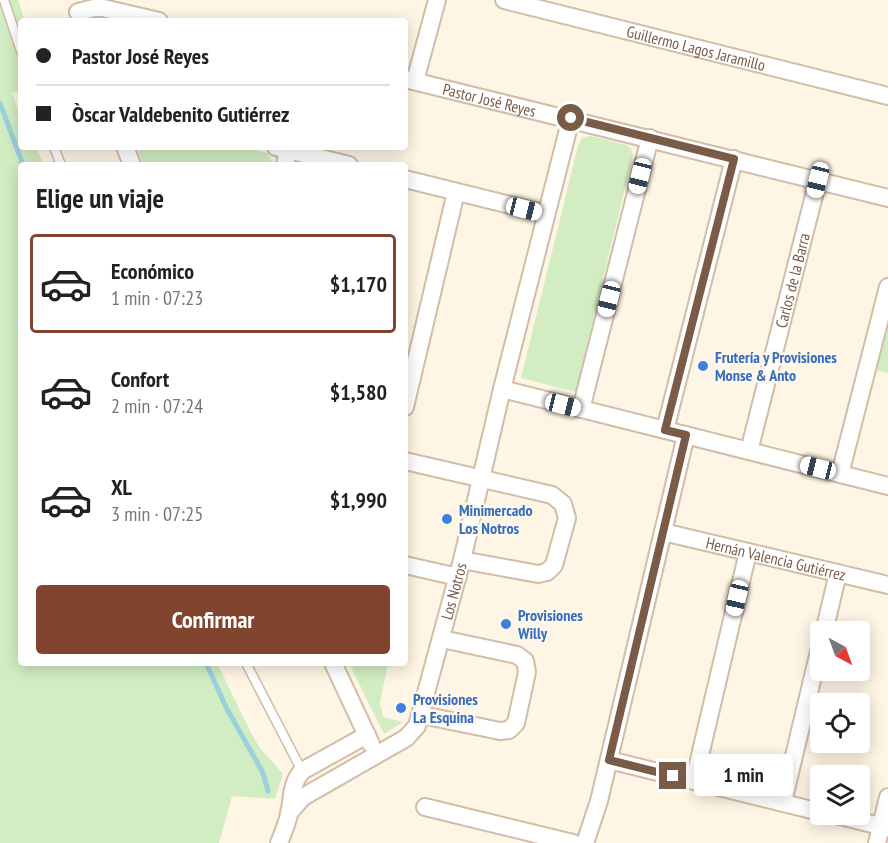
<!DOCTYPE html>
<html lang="es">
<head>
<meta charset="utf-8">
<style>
  :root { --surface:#fff; --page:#f6f6f6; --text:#222; --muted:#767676; --line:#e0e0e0; --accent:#80442f }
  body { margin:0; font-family:"PT Sans Narrow",sans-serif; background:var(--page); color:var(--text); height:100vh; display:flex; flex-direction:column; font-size:22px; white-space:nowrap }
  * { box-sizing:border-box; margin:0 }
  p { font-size:20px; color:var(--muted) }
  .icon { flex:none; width:33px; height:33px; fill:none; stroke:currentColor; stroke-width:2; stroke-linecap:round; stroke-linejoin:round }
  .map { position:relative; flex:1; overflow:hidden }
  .panel { position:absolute; left:18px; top:162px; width:390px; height:504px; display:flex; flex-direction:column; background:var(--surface); border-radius:6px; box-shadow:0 3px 15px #0003 }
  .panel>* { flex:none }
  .guide { position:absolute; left:18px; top:18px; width:390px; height:132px; border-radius:6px; box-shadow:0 3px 15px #0003; display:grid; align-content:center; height:132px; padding:0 18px; background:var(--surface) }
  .needle { width:39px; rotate:139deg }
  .buttons { position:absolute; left:810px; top:621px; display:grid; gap:12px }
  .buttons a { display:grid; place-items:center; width:60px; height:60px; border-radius:6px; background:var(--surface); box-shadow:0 3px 15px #0003; font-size:30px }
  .end { position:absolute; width:27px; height:27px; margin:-14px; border:8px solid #795b47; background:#fff; box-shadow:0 0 0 3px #fff }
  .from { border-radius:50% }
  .bubble { position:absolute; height:42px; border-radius:6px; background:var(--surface); box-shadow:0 3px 15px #0003; font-size:20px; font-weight:600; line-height:42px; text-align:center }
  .car { position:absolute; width:18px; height:36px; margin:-18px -9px; border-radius:8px; box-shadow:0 0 4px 2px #0007; background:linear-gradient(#fff 24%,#345 0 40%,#fff 0 76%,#345 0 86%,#fff 0) }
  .guide b { display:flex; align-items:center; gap:21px; height:57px; font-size:22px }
  .guide b+b { border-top:2px solid var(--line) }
  .guide i { width:15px; height:15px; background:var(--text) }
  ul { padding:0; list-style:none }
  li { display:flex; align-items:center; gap:18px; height:99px; margin:0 12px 9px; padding:0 6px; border:3px solid transparent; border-radius:6px }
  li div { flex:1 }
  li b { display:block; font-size:22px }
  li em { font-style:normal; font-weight:600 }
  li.on { border-color:var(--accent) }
  li>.icon { width:54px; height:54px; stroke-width:1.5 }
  h2 { padding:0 18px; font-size:27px; line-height:72px }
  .action { display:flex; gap:12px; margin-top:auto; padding:12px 18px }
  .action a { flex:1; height:69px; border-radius:6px; background:var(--accent); color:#fff; font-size:24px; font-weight:600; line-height:69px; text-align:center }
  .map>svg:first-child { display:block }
  .green { fill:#d1edc1 }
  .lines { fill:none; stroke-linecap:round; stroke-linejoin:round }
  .stream { stroke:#9cd0dc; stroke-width:5 }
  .lane-casing { stroke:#d1bda9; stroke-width:11 }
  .street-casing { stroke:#d1bda9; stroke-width:20 }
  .lane { stroke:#fff; stroke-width:8 }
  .street { stroke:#fff; stroke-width:16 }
  .route { stroke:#795b47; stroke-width:8 }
  .shop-dot { fill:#3f7fe0; stroke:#fff8ec; stroke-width:2 }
  .labels { text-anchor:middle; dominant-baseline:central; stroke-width:5; stroke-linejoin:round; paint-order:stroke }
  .street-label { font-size:16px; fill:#795b47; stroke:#fff8ec }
  .shop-label { font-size:16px; font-weight:bold; fill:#366cbe; stroke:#fff8ec; text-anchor:start }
</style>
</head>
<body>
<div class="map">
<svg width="888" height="843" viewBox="0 0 888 843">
  <rect width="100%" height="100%" fill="#fef5e4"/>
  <g class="green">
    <path d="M0,0h18l7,21h-4v69l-9,3 9,24v30h14l10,18h-24v498h196l36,74 8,12 22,25 -8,25 -43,-3 -13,47h-219z"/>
    <path d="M590,136l37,9 4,4 2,6 -57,237 -55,-14 57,-232 4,-8z"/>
    <path d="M137,147h105l25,6 7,12h-131z"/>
    <path d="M888,318v55l-15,-3z"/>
    <path d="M349,663h39l-8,40 3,14 20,5 -19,12z"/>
  </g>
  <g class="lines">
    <g class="stream">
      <path d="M0,103l23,62"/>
      <path d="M206,663l20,44 37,66 5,18"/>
    </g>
    <defs>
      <g id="lane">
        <path d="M4,0l17,51"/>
        <path d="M54,147l7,18"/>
        <path d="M246,663l56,108"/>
      </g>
      <g id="street">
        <path id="s1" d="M504,0l384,96"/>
        <path d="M78,12l16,-4h9l56,13"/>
        <path id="s2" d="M405,79l483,119"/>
        <path d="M415,81l22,-81"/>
        <path d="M125,147l7,18"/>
        <path d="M276,147l73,18"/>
        <path d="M285,165l3,-15"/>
        <path d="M405,179l141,35"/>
        <path d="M502,389l386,97"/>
        <path d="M405,407l51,-215"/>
        <path d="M581,409l69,-271"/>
        <path d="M665,430l69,-271"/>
        <path id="s3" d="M749,451l69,-271"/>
        <path d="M405,461l147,34 11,9 4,14 -13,47 -7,7 -9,2 -76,-14"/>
        <path d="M840,474l48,-187"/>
        <path id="s4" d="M663,532l225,53"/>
        <path d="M405,565l53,12"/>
        <path d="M824,632l14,-59"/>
        <path d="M333,663l38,81"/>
        <path d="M422,715l78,16 9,-1 7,-7 11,-51 -2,-11 -8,-6 -75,-16"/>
        <path d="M609,760l211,52"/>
        <path d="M694,781l54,-229"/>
        <path d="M783,802l37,-155"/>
        <path d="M425,807l148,36"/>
        <path id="s5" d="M289,813l14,-16 103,-59 11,-12 45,-166 40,-171 69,-271"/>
        <path d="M832,814l56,14"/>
        <path d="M279,843c4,-10 8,-19 10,-29 4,-16 1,-29 13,-43l65,-36"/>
        <path d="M585,843l14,-42 87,-366"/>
        <path d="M877,843l11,-46"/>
      </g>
    </defs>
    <use href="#lane" class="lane-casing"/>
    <use href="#street" class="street-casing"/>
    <use href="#lane" class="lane"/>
    <use href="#street" class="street"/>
  </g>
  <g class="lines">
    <path class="route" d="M571,118l163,41 -69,271 21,5 -77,325 64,16"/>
  </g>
  <g class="shop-dot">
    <circle cx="703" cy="366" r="6"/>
    <circle cx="447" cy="519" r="6"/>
    <circle cx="506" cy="624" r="6"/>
    <circle cx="401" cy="708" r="6"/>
  </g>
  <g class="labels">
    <g class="street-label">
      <text stroke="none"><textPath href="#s1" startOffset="198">Guillermo Lagos Jaramillo</textPath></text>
      <text stroke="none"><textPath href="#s2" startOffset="87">Pastor José Reyes</textPath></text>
      <text stroke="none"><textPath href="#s3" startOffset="176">Carlos de la Barra</textPath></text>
      <text stroke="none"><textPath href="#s4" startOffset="116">Hernán Valencia Gutiérrez</textPath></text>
      <text stroke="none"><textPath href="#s5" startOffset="296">Los Notros</textPath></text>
    </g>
    <g class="shop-label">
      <text x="715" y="357">Frutería y Provisiones<tspan x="715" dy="18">Monse &amp; Anto</tspan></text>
      <text x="459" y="510">Minimercado<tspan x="459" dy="18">Los Notros</tspan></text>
      <text x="518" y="615">Provisiones<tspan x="518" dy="18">Willy</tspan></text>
      <text x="413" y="699">Provisiones<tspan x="413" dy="18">La Esquina</tspan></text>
    </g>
  </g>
</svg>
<div class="buttons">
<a><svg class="needle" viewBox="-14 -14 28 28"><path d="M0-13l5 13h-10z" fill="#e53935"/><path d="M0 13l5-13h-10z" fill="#767676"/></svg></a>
<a><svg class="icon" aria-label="locate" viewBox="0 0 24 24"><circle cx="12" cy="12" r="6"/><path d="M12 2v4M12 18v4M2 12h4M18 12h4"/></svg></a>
<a><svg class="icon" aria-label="layers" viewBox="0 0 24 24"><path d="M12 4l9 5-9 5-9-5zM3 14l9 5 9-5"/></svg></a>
</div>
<i class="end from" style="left:571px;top:118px"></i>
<i class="end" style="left:673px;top:776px"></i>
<div class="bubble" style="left:694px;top:754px;width:99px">1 min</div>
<i class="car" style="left:640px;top:176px;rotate:194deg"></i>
<i class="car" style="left:818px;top:180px;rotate:194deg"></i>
<i class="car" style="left:524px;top:209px;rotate:104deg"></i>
<i class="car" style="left:609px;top:299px;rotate:194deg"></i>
<i class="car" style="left:563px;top:405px;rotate:104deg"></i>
<i class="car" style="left:818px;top:468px;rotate:284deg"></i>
<i class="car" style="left:737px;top:598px;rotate:193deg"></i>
<div class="guide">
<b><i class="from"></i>Pastor José Reyes</b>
<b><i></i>Òscar Valdebenito Gutiérrez</b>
</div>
<section class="panel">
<h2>Elige un viaje</h2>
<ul>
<li class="on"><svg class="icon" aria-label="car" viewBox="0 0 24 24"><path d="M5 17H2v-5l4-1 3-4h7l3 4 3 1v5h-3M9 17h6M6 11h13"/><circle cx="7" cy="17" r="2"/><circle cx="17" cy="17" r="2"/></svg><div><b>Económico</b><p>1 min · 07:23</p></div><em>$1,170</em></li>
<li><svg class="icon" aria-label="car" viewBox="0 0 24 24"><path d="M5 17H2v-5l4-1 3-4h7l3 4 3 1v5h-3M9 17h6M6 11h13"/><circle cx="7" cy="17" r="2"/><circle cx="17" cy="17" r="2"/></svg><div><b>Confort</b><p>2 min · 07:24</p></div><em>$1,580</em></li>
<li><svg class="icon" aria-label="car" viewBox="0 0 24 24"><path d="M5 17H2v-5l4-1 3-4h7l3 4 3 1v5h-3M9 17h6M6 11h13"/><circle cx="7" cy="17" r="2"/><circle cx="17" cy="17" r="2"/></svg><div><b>XL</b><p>3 min · 07:25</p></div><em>$1,990</em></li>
</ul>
<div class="action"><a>Confirmar</a></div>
</section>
</div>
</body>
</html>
